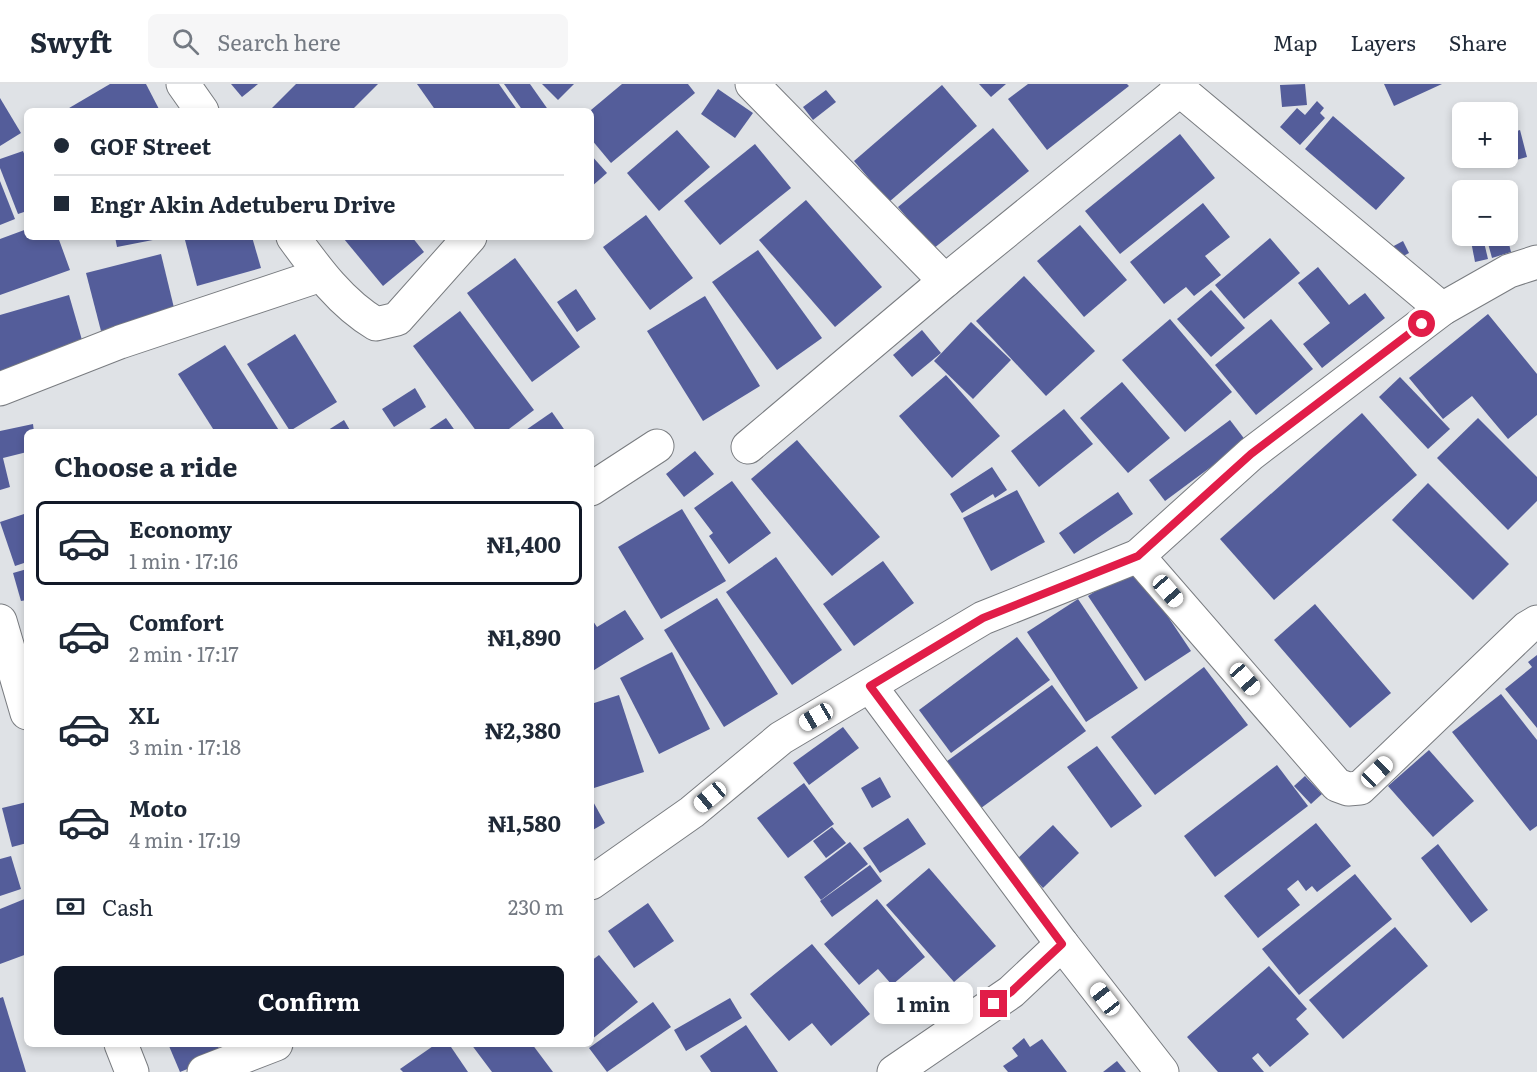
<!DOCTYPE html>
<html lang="en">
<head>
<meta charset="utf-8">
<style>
  :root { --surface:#fff; --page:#f6f6f7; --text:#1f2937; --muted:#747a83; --line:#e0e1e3; --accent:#111827 }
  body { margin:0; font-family:Literata,serif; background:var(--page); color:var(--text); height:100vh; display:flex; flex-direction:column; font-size:22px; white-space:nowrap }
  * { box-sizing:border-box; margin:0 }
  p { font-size:20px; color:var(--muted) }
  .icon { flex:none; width:33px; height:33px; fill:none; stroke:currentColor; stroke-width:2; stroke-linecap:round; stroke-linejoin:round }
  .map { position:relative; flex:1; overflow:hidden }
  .panel { position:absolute; left:24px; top:345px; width:570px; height:618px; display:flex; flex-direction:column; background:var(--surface); border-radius:9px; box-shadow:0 3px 9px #0003 }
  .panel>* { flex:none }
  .guide { position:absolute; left:24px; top:24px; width:570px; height:132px; border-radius:9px; box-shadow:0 3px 9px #0003; display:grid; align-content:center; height:132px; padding:0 30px; background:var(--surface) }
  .tools { position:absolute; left:1452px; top:18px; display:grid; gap:12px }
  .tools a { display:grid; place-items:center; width:66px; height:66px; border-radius:9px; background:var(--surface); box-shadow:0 3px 9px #0003; font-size:30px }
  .end { position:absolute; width:27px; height:27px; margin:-14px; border:8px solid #e11d48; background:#fff; box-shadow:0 0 0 3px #fff }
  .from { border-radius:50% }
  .bubble { position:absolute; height:42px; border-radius:9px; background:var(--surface); box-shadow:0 3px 9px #0003; font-size:20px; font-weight:700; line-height:42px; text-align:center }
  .car { position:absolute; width:18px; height:36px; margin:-18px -9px; border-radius:8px; box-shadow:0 0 4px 2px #0007; background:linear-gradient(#fff 24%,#345 0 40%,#fff 0 76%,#345 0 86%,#fff 0) }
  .guide b { display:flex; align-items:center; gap:21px; height:57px; font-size:22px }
  .guide b+b { border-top:2px solid var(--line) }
  .guide i { width:15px; height:15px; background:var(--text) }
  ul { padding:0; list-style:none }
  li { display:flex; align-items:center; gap:18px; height:84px; margin:0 12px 9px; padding:0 18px; border:3px solid transparent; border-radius:9px }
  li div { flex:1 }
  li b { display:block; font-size:22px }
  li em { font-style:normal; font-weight:700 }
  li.selected { border-color:var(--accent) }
  li>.icon { width:54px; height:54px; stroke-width:1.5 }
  h2 { padding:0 30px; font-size:27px; line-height:72px }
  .pay { display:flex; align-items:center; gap:15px; height:66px; padding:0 30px; font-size:22px }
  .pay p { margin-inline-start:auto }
  .primary-button { display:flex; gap:12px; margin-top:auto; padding:12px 30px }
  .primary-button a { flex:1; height:69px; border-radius:9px; background:var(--accent); color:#fff; font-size:24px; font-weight:700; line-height:69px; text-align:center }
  header { display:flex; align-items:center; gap:36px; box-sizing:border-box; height:84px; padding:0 30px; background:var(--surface); border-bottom:2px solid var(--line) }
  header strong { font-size:28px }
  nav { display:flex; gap:33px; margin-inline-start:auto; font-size:21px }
  .search { width:420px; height:54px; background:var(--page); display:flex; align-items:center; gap:15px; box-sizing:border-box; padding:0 21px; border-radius:9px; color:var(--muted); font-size:22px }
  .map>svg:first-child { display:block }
  .building { fill:#545d9a }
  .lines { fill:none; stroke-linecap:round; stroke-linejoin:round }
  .minor-casing { stroke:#797c80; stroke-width:35 }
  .minor { stroke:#fff; stroke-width:33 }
  .route { stroke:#e11d48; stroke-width:8 }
</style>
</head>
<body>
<header>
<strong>Swyft</strong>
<div class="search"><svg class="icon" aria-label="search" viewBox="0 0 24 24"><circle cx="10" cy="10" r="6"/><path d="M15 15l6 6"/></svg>Search here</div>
<nav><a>Map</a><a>Layers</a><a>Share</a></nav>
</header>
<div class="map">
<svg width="1537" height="988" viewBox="0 0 1537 988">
  <rect width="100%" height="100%" fill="#dfe2e6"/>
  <g class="building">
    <path d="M110,0h36l14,27h-96z"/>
    <path d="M231,0h27l-16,13z"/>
    <path d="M296,0h82l-27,27h-82z"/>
    <path d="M417,0h82l19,27h-82z"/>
    <path d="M504,0h26l19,27h-26z"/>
    <path d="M542,0h32l-16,16z"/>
    <path d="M622,0h66l7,9 -84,70 -20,-24v-29z"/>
    <path d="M979,0h27l-15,13z"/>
    <path d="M1028,0h99l2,2 -82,64 -39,-51z"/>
    <path d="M1305,0l2,21 -25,2 -2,-22z"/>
    <path d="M1384,0h58l-48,22z"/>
    <path d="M942,1l35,41 -88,76 -35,-41z"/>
    <path d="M718,5l35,24 -18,25 -34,-24z"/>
    <path d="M826,6l10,12 -23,18 -10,-13z"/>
    <path d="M0,14l21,35 -21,13z"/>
    <path d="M1317,17l7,7 -4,5 5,5 -25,27 -20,-18 17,-19 8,7z"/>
    <path d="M1333,32l72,62 -29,32 -71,-61z"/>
    <path d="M993,44l36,43 -96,78 -35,-42z"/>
    <path d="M677,46l33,37 -51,44 -32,-38z"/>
    <path d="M1520,46l7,27 -25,7 -2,-6h8v-24z"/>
    <path d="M1180,50l35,44 -95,76 -35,-43z"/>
    <path d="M755,60l36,44 -71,57 -36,-44z"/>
    <path d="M23,67l4,10v50l-9,3 -18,-46v-9z"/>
    <path d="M591,71l16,18 -16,14z"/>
    <path d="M0,97l15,38 -15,6z"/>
    <path d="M806,116l76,87 -47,40 -76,-87z"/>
    <path d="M1203,119l27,34 -25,19 16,19 -27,21 -8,-9 -22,17 -34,-42z"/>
    <path d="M646,131l47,63 -43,32 -47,-63z"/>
    <path d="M1080,141l47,55 -43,37 -47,-56z"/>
    <path d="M27,145v8h31l12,33 -70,25v-56z"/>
    <path d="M1486,152h21l4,16 -19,6z"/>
    <path d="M115,153h48v1l-46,9z"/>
    <path d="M197,153h55l9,31 -64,18 -12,-46z"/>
    <path d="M345,153h67l12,15 -41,34 -39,-47z"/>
    <path d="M1270,154l30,35 -56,46 -29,-34z"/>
    <path d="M1483,154l5,21 -13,3 -4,-21z"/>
    <path d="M1403,157l6,12 -13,7 -6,-12z"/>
    <path d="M758,166l64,88 -45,32 -65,-88z"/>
    <path d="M161,170l14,58 -74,19 -15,-58z"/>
    <path d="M515,174l65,89 -48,35 -65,-89z"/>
    <path d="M1318,183l31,38 16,-12 20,25 -63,50 -19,-24 27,-21 -32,-40z"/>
    <path d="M1024,192l71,75 -49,45 -70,-75z"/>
    <path d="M576,205l20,30 -19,13 -20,-30z"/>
    <path d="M1211,206l34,38 -34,29 -34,-38z"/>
    <path d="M69,211l15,52 -84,24v-56z"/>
    <path d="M705,212l55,90 -57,35 -56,-90z"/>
    <path d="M460,227l74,99 -29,22h-28l-64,-86z"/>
    <path d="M1488,230l49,60v41l-29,24 -36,-43 -29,23 -34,-41z"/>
    <path d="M1170,235l62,73 -47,40 -63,-72z"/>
    <path d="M1271,235l42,50 -57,46 -41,-50z"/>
    <path d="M971,238l40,38 -38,39 -39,-38z"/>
    <path d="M922,246l19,23 -29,24 -19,-22z"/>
    <path d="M295,250l42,68 -47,29 -43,-67z"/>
    <path d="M225,261l55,87h-65l-37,-58z"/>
    <path d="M946,291l54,61 -48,42 -53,-62z"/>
    <path d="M1400,293l50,52 -22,20 -49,-52z"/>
    <path d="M1122,298l48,56 -42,35 -48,-55z"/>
    <path d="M415,304l11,19 -32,20 -12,-18z"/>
    <path d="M1064,325l29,35 -54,43 -28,-36z"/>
    <path d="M552,328l14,20h-43z"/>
    <path d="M1362,329l55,62 -143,125 -54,-61z"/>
    <path d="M446,334l10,14h-31z"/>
    <path d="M1478,334l59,59v24l-29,29 -71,-72z"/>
    <path d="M344,336l7,12h-26z"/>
    <path d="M1230,336l16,21 -81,60 -16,-21z"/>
    <path d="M33,340l1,8h-7v20l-24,6 7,29 -10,3v-59z"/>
    <path d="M797,356l83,97 -48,39 -81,-97z"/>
    <path d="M695,367l19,23 -30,23 -18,-23z"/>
    <path d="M992,383l15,23 -12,8 -2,-4 -31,19 -12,-19z"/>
    <path d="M732,397l39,52 -42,31 -20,-28 4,-3 -19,-25z"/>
    <path d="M1428,399l81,81 -36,36 -81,-80z"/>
    <path d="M1017,406l28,52 -54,29 -28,-53z"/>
    <path d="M1118,408l15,22 -59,40 -15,-21z"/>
    <path d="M682,425l44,72 -65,38 -43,-72z"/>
    <path d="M27,429v49l-12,4 -15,-44z"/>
    <path d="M776,473l66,93 -50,35 -66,-93z"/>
    <path d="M883,477l31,42 -60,43 -31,-42z"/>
    <path d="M1134,482l57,85 -46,30 -57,-85z"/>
    <path d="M27,485v31l-6,1 -8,-28z"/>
    <path d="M717,514l61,96 -54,33 -60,-97z"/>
    <path d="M1078,515l60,89 -52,34 -59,-90z"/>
    <path d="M1315,520l76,89 -41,35 -76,-88z"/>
    <path d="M625,526l19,29 -53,33v-54l6,9z"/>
    <path d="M1017,553l33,43 -99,73 -32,-43z"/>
    <path d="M672,568l38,77 -51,25 -39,-76z"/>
    <path d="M1537,571v73l-32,-39 27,-22 -4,-5z"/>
    <path d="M1204,583l44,58 -93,70 -44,-58z"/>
    <path d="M1052,601l34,46 -109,80 -34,-47z"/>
    <path d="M1501,610l36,46v86l-7,5 -78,-99z"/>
    <path d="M619,611l25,77 -50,16 -3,-8v-76z"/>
    <path d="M843,643l16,21 -50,37 -16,-22z"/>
    <path d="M1097,662l45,60 -31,22 -44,-61z"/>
    <path d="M1429,666l45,51 -41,36 -45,-51z"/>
    <path d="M1277,681l31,41 -93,71 -31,-41z"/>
    <path d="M1305,692l17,18 -11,10 -17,-18z"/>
    <path d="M880,693l11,20 -19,11 -11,-20z"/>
    <path d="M804,699l30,41 -46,34 -31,-40z"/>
    <path d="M591,714l14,25 -14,8z"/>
    <path d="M27,718v41l-15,4 -10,-39z"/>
    <path d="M908,734l18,26 -46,29 -17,-25z"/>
    <path d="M1316,739l35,43 -34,26 -5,-6 -6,5 -8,-11 -11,9 13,16 -42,33 -34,-42z"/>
    <path d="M1053,741l26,28 -36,35 -27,-28z"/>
    <path d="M832,743l14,16 -20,15 -13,-17z"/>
    <path d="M850,758l18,22 -47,36 -17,-23z"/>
    <path d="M1438,760l50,66 -17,13 -50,-65z"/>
    <path d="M11,772l10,33 -21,7v-37z"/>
    <path d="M870,781l12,16 -50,36 -12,-16z"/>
    <path d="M929,784l67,78 -42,36 -68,-77z"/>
    <path d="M1355,790l37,45 -93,76 -37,-46z"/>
    <path d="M27,814v56l-27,10v-55z"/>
    <path d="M877,815l48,58 -33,28 -14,-16 -19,16 -35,-41z"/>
    <path d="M648,819l26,38 -40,27 -26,-37z"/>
    <path d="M1395,843l33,39 -85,73 -34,-39z"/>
    <path d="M812,860l58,70 -39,32 -19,-23 -23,18 -39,-47z"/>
    <path d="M599,871l39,47 -47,38v-79z"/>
    <path d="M1269,882l38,43 -11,10 13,15 -39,33 -12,-14 -6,5 12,14h-46l-31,-35z"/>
    <path d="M3,913l23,75h-26v-74z"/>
    <path d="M730,914l12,20 -56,33 -12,-21z"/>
    <path d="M653,918l18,25 -64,45 -18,-24z"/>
    <path d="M746,941l32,47h-67l-11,-16z"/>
    <path d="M1024,954l6,9 12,-8 25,33h-59l-5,-6 15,-10 -6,-8z"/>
    <path d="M173,960h44l5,11 -42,17 -11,-26z"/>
    <path d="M436,960h13l19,28h-65l-3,-3z"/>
    <path d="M471,960h61l21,28h-61z"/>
    <path d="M1117,977l9,11h-23z"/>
  </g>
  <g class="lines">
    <defs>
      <g id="minor">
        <path d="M183,0l19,27"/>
        <path d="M752,0l193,197"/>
        <path d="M1177,0l3,6 262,219"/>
        <path d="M293,153c24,33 48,66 83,87l21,-5 73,-82"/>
        <path d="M0,305l120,-47 201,-67"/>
        <path d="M748,363l197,-166 235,-191"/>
        <path d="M591,405l66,-43"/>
        <path d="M1138,472l199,229 11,4 12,-1 167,-160 10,-6"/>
        <path d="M0,537l27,92"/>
        <path d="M870,602l192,258 100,128"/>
        <path d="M591,799l101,-71 89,-74 202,-120 155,-62 113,-102 191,-145 67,-38 28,-9"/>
        <path d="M121,960l11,28"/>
        <path d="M204,988l72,-28"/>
        <path d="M894,988l117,-80 51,-48"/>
      </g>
    </defs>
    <use href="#minor" class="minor-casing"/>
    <use href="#minor" class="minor"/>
  </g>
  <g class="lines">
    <path class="route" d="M994,920l17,-12 51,-48 -192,-258 113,-68 155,-62 113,-102 171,-130"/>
  </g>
</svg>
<div class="tools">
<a>+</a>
<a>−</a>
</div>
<i class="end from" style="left:1422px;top:240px"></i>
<i class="end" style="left:994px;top:920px"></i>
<div class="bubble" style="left:874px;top:898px;width:99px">1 min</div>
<i class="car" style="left:1168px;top:507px;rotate:139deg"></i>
<i class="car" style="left:1245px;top:595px;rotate:139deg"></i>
<i class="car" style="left:816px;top:633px;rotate:240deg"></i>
<i class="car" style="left:1377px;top:688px;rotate:46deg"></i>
<i class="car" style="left:710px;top:713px;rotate:230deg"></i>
<i class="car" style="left:1105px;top:915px;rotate:322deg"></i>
<div class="guide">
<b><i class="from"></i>GOF Street</b>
<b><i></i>Engr Akin Adetuberu Drive</b>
</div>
<section class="panel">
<h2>Choose a ride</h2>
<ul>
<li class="selected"><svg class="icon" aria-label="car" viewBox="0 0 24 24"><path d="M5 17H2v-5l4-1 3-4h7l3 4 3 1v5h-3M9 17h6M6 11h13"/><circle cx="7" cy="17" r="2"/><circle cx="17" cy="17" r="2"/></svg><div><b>Economy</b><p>1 min · 17:16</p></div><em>₦1,400</em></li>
<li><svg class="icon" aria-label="car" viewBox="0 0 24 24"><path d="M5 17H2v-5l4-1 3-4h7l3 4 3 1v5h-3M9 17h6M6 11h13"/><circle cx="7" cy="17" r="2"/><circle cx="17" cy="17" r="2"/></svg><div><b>Comfort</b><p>2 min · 17:17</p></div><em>₦1,890</em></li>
<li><svg class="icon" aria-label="car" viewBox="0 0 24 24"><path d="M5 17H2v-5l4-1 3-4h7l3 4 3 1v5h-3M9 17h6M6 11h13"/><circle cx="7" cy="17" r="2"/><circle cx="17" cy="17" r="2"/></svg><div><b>XL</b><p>3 min · 17:18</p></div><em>₦2,380</em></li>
<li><svg class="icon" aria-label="car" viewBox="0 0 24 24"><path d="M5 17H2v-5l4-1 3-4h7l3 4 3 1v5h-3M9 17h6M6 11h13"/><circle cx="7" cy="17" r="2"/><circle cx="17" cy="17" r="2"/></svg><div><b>Moto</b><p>4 min · 17:19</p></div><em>₦1,580</em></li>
</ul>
<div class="pay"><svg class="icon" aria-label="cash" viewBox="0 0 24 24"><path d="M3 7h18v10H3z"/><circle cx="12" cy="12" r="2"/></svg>Cash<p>230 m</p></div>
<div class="primary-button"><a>Confirm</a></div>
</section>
</div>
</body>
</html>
